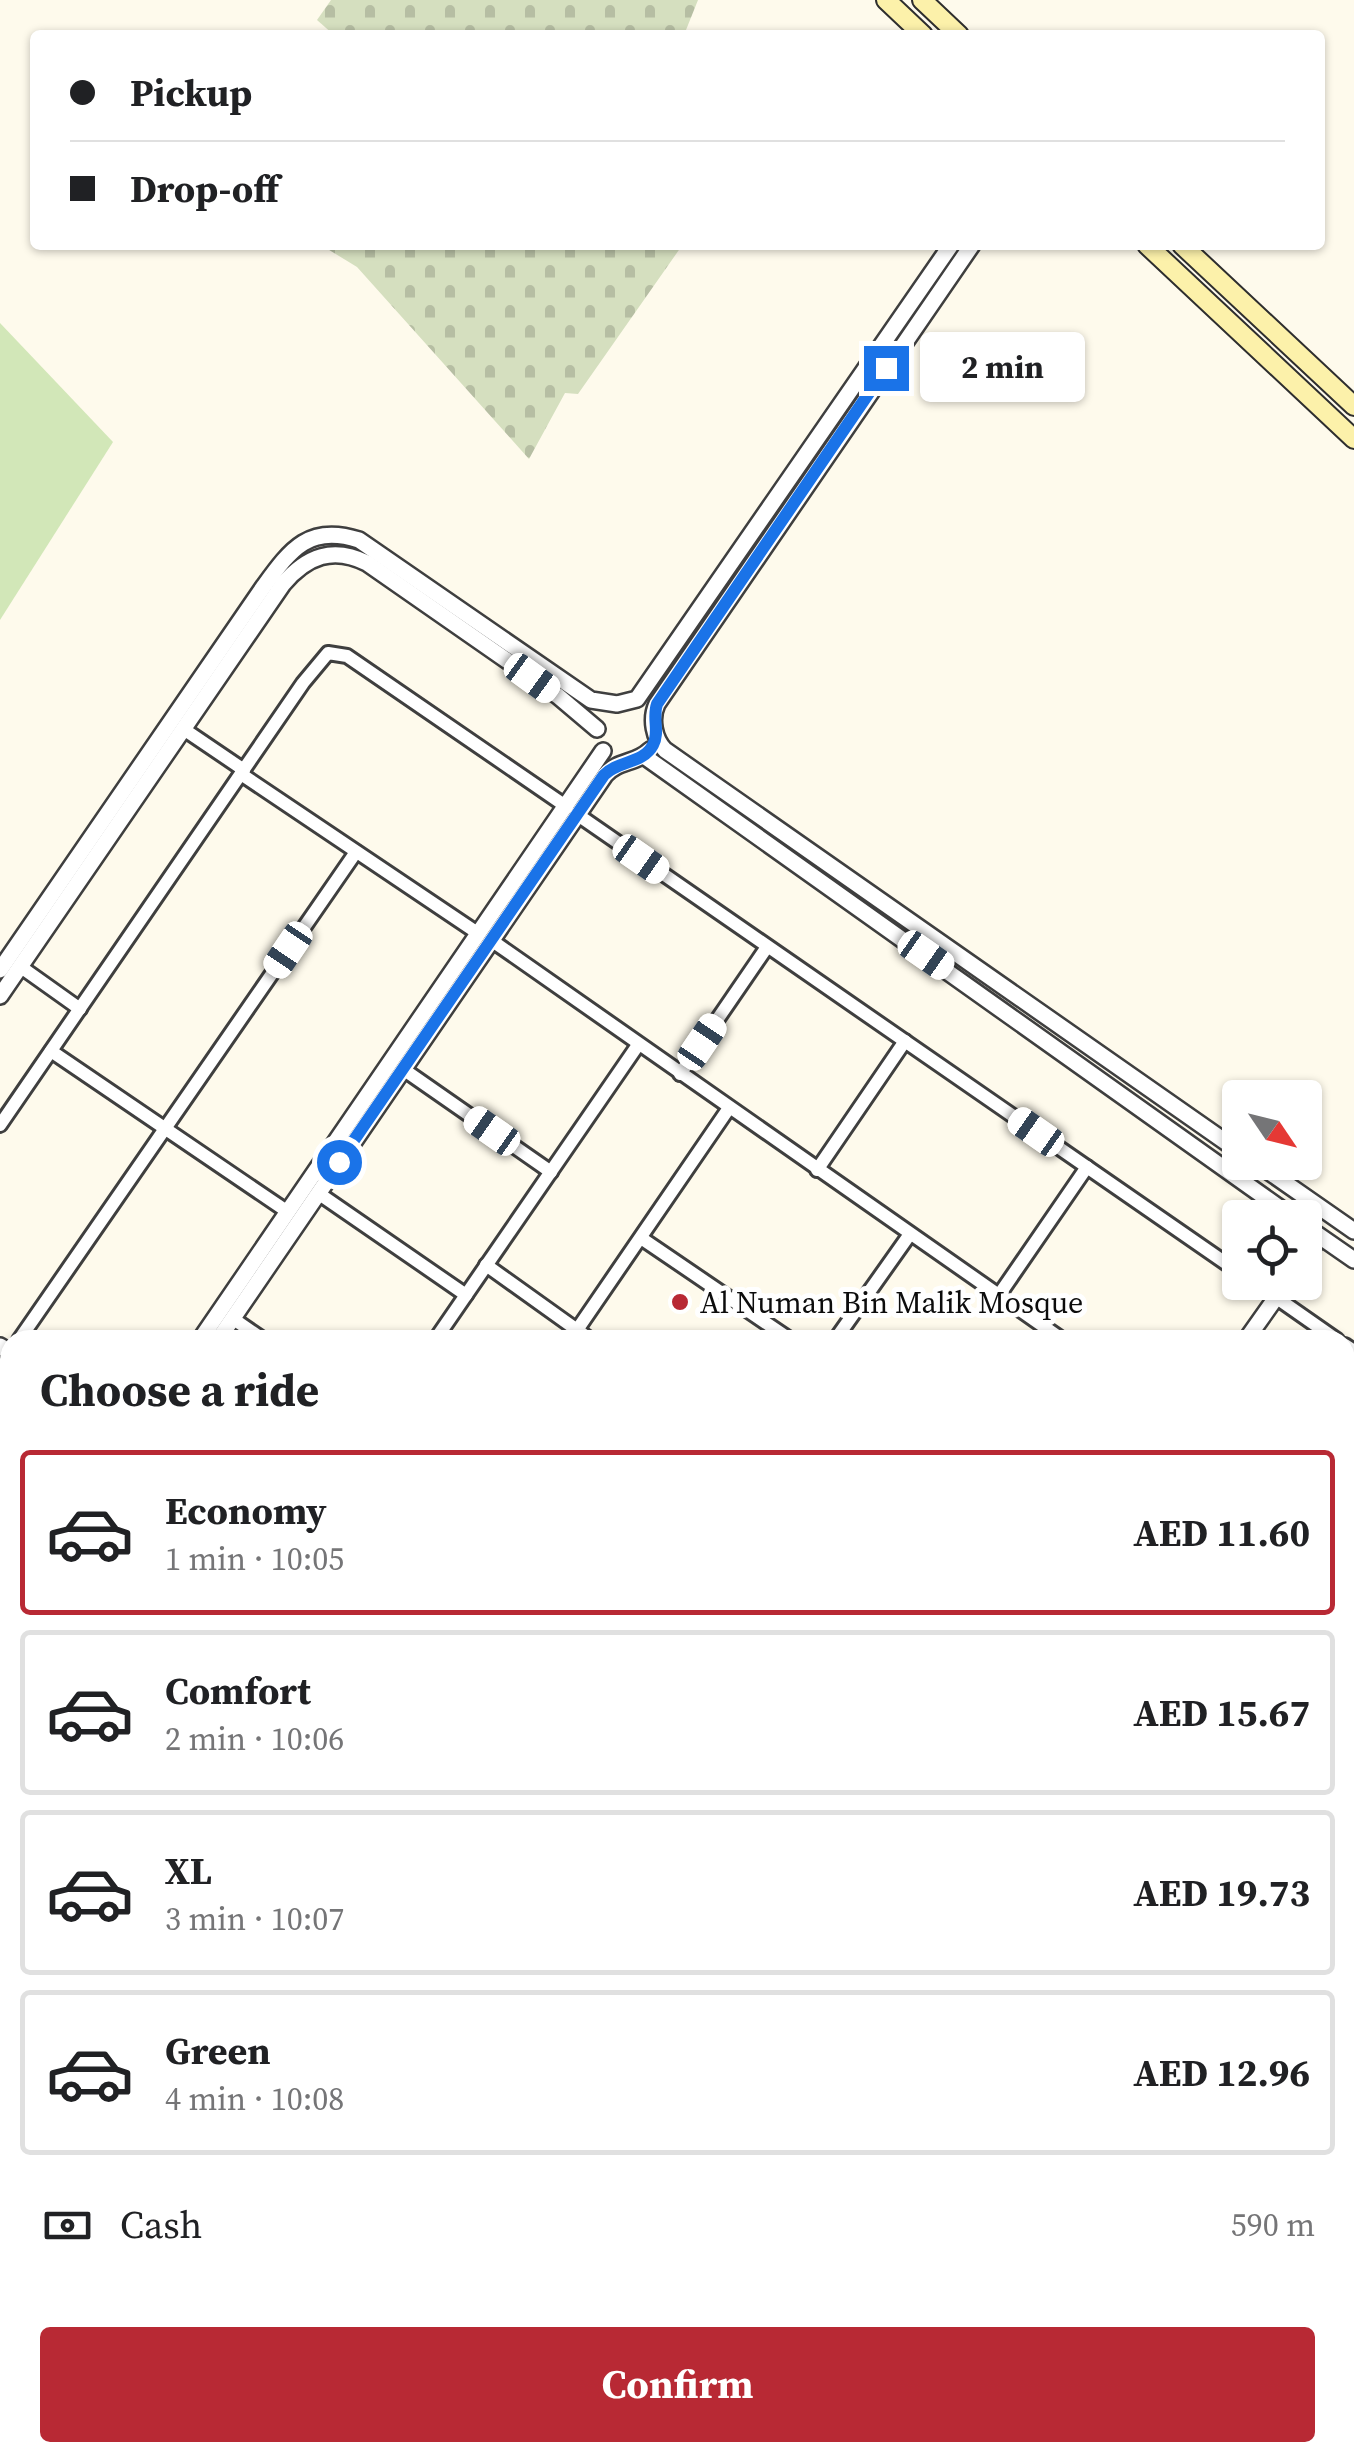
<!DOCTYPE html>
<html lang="en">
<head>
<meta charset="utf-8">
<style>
  :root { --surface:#fff; --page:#f6f6f6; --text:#202124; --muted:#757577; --line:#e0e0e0; --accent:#b82934 }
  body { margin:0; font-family:"Source Serif 4",serif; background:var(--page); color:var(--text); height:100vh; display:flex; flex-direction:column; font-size:38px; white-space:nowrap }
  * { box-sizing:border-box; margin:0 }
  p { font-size:32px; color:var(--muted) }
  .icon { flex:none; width:55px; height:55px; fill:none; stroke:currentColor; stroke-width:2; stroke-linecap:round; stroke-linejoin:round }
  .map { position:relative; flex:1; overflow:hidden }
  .panel { position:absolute; left:0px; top:1330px; width:1355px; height:1132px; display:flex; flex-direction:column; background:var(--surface); border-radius:30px 30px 0 0; box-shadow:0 2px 8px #0004 }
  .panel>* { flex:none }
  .guide { position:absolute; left:30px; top:30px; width:1295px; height:220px; border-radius:10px; box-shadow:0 2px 8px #0004; display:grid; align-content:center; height:220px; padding:0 40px; background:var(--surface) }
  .needle { width:65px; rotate:125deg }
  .tools { position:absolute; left:1222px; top:1080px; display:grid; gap:20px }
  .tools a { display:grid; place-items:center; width:100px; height:100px; border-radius:10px; background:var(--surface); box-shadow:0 2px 8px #0004; font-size:50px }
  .end { position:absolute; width:45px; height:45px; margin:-22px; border:12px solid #1a73e8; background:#fff; box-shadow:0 0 0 5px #fff }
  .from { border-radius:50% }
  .bubble { position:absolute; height:70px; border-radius:10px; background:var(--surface); box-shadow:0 2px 8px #0004; font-size:32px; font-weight:700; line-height:70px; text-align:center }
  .car { position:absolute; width:30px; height:60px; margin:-30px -15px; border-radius:12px; box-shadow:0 0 8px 2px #0007; background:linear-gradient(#fff 24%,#345 0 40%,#fff 0 76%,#345 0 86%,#fff 0) }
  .guide b { display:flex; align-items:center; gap:35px; height:95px; font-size:38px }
  .guide b+b { border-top:2px solid var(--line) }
  .guide i { width:25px; height:25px; background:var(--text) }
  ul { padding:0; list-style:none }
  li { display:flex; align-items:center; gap:30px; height:165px; margin:0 20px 15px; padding:0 20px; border:5px solid var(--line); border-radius:10px }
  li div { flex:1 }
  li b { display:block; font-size:38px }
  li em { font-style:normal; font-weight:700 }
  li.on { border-color:var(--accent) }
  li>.icon { width:90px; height:90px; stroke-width:1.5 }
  h2 { padding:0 40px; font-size:45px; line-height:120px }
  .pay { display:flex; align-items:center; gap:25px; height:110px; padding:0 40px; font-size:38px }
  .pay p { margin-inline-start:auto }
  .action { display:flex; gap:20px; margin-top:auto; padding:20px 40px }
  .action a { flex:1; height:115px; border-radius:10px; background:var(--accent); color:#fff; font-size:40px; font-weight:700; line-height:115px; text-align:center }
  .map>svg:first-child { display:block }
  .grass { fill:#d2e7b8 }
  .sand { fill:url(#sand-dots) }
  .cemetery { fill:url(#cemetery-stones) }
  .pitch { fill:#e3efc9 }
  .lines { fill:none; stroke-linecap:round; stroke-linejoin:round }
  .minor-casing { stroke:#3f3f3f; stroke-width:18 }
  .tertiary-casing { stroke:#3f3f3f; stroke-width:20 }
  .secondary-casing { stroke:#2e2e2e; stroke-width:22 }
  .minor { stroke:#fff; stroke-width:12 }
  .tertiary { stroke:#fff; stroke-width:15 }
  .secondary { stroke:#fcf1aa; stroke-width:18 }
  .route { stroke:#1a73e8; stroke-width:12 }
  .poi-dot { fill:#b82934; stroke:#fff; stroke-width:4 }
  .labels { text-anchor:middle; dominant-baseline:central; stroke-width:10; stroke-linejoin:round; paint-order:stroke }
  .poi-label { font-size:30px; fill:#0c0c0c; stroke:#fff; text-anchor:start }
</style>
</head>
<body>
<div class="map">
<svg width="1354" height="2462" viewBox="0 0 1354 2462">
  <defs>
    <pattern id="sand-dots" width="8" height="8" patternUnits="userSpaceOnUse" patternTransform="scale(2.5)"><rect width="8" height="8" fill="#f8e9ba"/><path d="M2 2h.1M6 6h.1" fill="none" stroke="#d3c79f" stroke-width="1.8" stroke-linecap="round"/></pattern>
    <pattern id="cemetery-stones" width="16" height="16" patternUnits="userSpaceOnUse" patternTransform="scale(2.5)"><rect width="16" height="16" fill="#d5dfbf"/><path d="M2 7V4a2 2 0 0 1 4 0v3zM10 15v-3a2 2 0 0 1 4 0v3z" fill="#b6bea3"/></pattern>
  </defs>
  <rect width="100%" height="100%" fill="#fefaec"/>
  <path class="grass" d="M0,323l113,119 -113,178z"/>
  <path class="sand" d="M1345,2091l9,7v122l-9,-6z"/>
  <g class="cemetery">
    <path d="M331,0h367l-14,35h-350l-17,-15z"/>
    <path d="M321,245h357l3,2 -103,147 -13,-1 -36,66 -172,-192z"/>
  </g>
  <path class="pitch" d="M466,2453h99l-6,9h-79z"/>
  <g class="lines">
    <defs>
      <g id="minor">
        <path d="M185,730l59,40"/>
        <path d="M241,774l238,160"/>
        <path d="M578,815l662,458"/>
        <path d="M491,940l572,400"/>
        <path d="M21,967l59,42"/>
        <path d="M51,1051l237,161"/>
        <path d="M403,1069l148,103"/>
        <path d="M680,1074l87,-127"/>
        <path d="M0,1125l303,-442 25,-30 19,3 220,151"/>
        <path d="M817,1170l88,-129"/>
        <path d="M318,1193l148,102"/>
        <path d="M641,1238l150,102"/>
        <path d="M486,1265l105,75"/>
        <path d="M1254,1282l83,58"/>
        <path d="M999,1295l88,-128"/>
        <path d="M232,1318l32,22"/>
        <path d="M577,1330l152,-222"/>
        <path d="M19,1340l337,-488"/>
        <path d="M435,1340l203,-295"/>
        <path d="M835,1340l75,-106"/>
        <path d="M1345,1345l9,6"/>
        <path d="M1345,1538l9,6"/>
        <path d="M1345,1745l9,-13"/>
        <path d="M0,1914l10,-15"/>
        <path d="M0,2045l10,7"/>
        <path d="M0,2151l10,-14"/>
        <path d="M0,2185l10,7"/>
        <path d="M0,2359l10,-14"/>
        <path d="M852,2452l14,10"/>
        <path d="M326,2462l7,-10"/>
        <path d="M713,2462l6,-10"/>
      </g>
      <g id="tertiary">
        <path d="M972,245l-315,459c-7,15 -3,35 8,46l575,402"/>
        <path d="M644,756l650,462"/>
        <path d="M0,970l264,-384c27,-37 45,-62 95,-46l232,160 26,4 20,-5 314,-454"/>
        <path d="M0,996l283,-412c24,-28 50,-38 84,-21l191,133 39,33"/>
        <path d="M1255,1162l99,69"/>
        <path d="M1305,1226l49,34"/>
        <path d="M1305,1258l15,-21"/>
        <path d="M200,1340l403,-589"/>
        <path d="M218,1340l387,-565c13,-15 31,-11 45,-25"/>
        <path d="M1246,1340l41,-58"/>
        <path d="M0,1346l10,6"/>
        <path d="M0,1366l10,7"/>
        <path d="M0,1631l10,-14"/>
        <path d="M0,1656l10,-15"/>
        <path d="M0,1837l10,7"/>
        <path d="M1345,1976l9,-13"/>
        <path d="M1345,2251l9,6"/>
        <path d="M0,2392l10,-14"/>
        <path d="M0,2431l10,-14"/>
        <path d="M102,2452l14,10"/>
        <path d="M891,2452l14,10"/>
        <path d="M1011,2462l7,-10"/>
      </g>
      <g id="secondary">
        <path d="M886,0l37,35"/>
        <path d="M922,0l37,35"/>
        <path d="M1147,245l207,194"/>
        <path d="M1182,245l172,161"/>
      </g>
    </defs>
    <use href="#minor" class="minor-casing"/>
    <use href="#tertiary" class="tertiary-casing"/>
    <use href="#secondary" class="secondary-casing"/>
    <use href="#minor" class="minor"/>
    <use href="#tertiary" class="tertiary"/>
    <use href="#secondary" class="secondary"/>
  </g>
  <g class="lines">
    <path class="route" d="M339,1162l265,-387c15,-15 39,-11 49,-30 7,-13 -1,-27 4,-41l229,-336"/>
  </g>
  <circle class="poi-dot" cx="680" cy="1302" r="10"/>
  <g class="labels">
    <g class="poi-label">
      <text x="700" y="1302">Al Numan Bin Malik Mosque</text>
    </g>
  </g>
</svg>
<div class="tools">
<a><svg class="needle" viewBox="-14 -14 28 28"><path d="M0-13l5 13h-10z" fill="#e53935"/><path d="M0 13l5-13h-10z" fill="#757577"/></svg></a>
<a><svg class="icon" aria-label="locate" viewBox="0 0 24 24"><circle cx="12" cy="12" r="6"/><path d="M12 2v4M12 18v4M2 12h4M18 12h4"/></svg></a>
</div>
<i class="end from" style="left:339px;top:1162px"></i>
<i class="end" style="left:886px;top:368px"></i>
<div class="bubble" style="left:920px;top:332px;width:165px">2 min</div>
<i class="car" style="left:532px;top:678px;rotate:126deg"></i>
<i class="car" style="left:641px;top:859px;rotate:125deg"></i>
<i class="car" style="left:288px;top:950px;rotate:214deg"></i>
<i class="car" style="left:926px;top:955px;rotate:125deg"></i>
<i class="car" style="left:702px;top:1042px;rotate:34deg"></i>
<i class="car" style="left:492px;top:1131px;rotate:305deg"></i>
<i class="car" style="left:1036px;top:1132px;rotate:305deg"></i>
<div class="guide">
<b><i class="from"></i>Pickup</b>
<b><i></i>Drop-off</b>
</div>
<section class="panel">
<h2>Choose a ride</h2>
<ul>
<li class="on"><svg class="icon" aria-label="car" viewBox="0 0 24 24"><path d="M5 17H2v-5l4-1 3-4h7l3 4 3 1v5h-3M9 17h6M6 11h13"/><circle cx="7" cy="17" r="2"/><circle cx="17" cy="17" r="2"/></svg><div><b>Economy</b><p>1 min · 10:05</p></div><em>AED 11.60</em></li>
<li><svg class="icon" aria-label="car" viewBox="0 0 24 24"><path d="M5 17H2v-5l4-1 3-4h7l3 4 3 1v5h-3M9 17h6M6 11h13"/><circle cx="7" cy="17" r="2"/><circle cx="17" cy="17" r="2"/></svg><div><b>Comfort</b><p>2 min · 10:06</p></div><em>AED 15.67</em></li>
<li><svg class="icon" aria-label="car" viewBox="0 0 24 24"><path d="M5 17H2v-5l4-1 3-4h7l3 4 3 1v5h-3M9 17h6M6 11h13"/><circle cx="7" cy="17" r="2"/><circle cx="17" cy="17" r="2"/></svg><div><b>XL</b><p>3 min · 10:07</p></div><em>AED 19.73</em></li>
<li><svg class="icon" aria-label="car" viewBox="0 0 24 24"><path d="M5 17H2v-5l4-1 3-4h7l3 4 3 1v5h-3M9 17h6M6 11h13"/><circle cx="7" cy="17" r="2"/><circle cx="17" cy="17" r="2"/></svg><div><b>Green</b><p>4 min · 10:08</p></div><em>AED 12.96</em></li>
</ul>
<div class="pay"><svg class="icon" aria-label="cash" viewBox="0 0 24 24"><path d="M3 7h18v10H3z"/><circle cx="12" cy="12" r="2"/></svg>Cash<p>590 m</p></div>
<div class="action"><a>Confirm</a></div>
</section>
</div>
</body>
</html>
